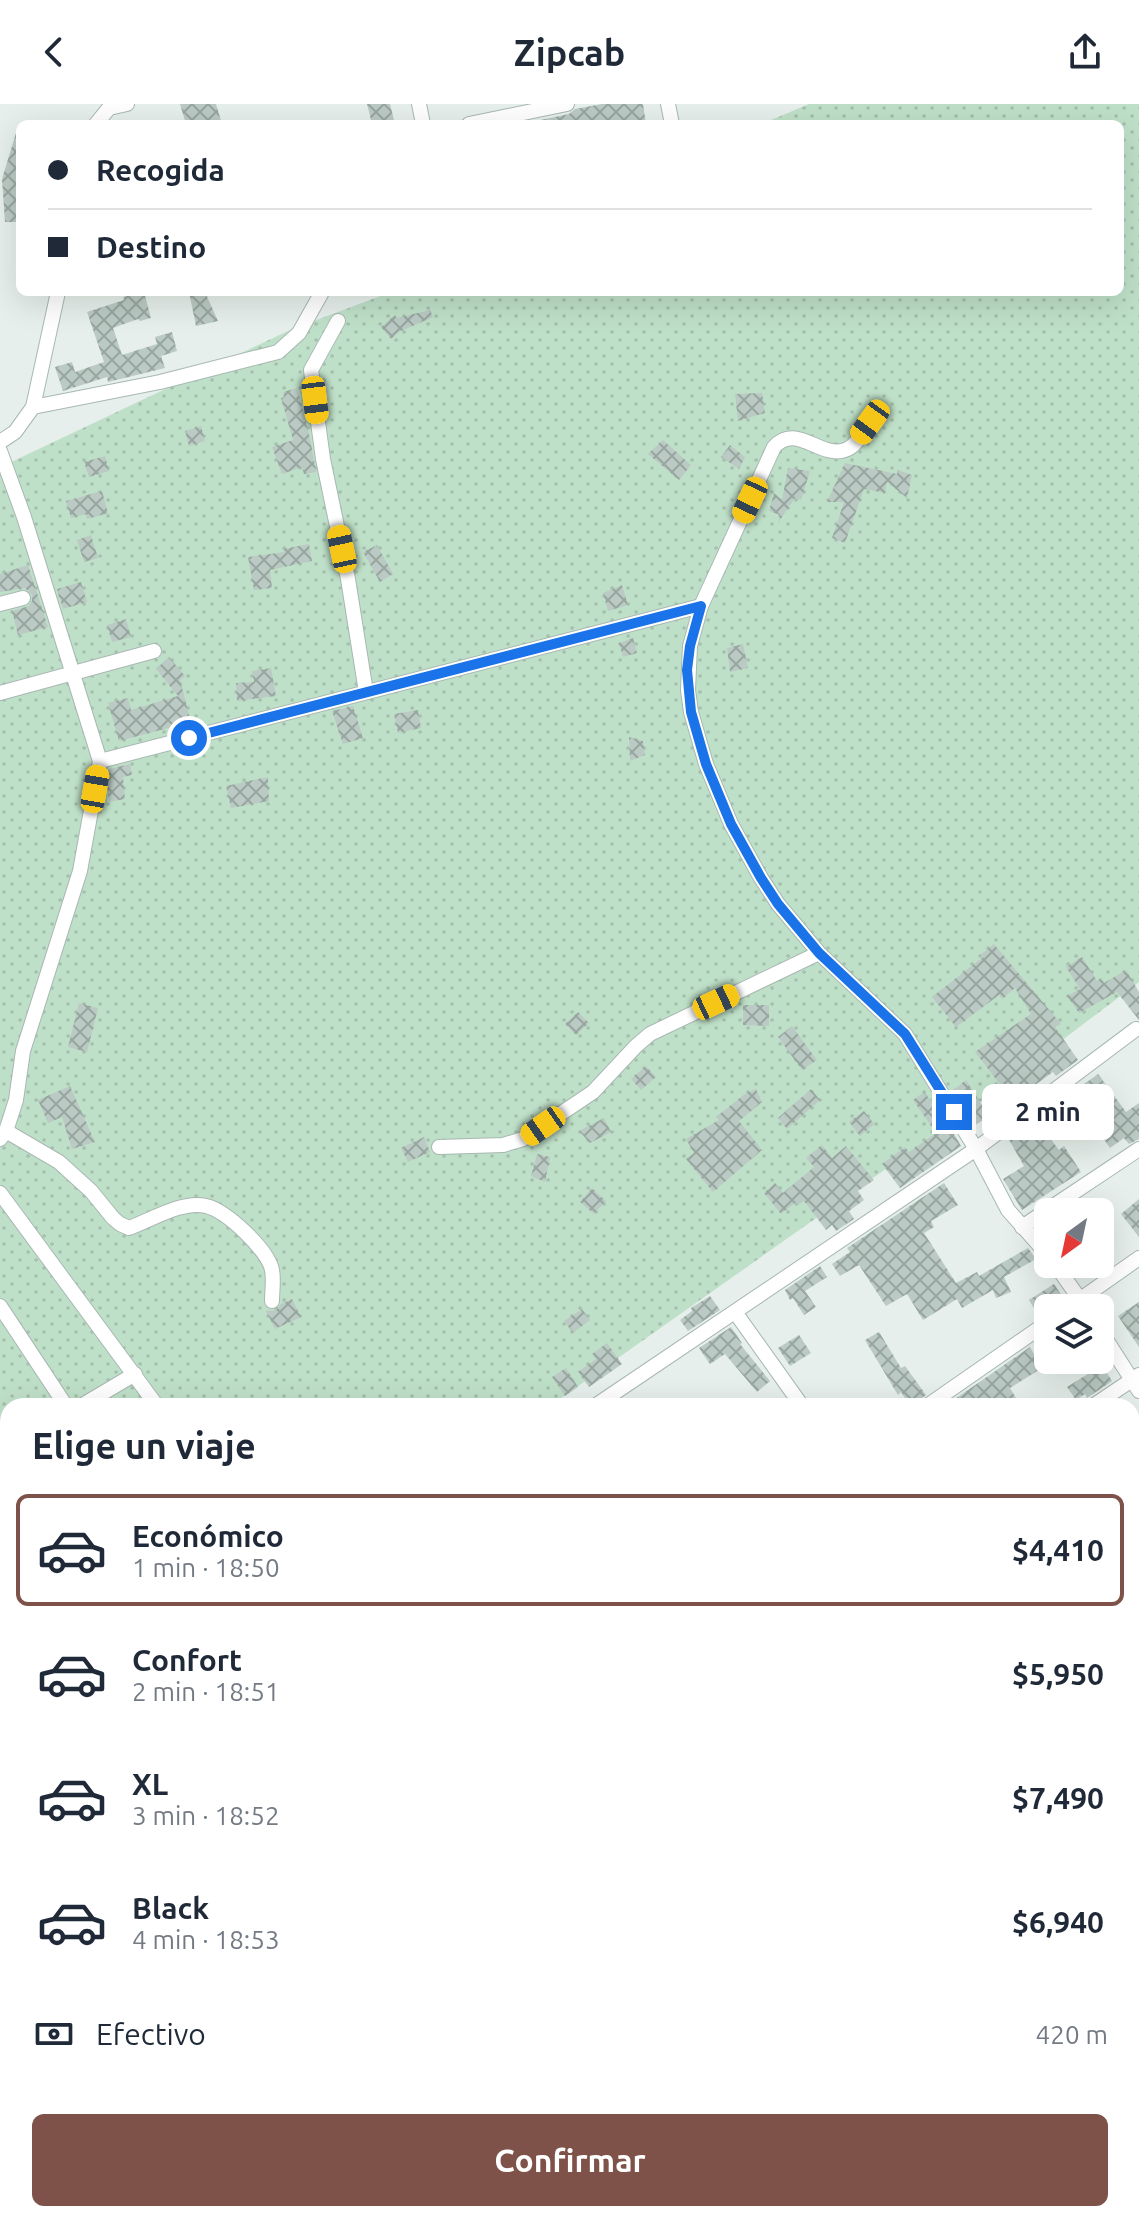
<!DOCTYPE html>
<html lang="es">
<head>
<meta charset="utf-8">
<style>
  :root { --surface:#fff; --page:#f6f6f7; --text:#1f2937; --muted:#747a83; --line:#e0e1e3; --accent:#7f5249 }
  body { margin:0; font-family:Ubuntu,sans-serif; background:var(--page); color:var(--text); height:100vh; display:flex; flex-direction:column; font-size:30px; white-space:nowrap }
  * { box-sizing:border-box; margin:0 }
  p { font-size:26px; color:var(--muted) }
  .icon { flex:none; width:44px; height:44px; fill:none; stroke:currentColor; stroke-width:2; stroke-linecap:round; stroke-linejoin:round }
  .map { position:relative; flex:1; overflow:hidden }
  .side { position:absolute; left:0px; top:1294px; width:1140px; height:824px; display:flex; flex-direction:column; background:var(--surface); border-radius:24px 24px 0 0; box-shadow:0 8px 32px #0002 }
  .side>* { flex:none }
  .guide { position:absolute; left:16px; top:16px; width:1108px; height:176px; border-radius:12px; box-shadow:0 8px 32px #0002; display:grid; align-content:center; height:176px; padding:0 32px; background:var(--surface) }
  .needle { width:52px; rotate:213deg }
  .buttons { position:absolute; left:1034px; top:1094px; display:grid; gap:16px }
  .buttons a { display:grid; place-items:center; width:80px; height:80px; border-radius:12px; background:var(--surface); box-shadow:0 8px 32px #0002; font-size:40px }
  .end { position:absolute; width:36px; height:36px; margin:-18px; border:10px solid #1a73e8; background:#fff; box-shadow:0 0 0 4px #fff }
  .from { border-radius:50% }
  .bubble { position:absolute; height:56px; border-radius:12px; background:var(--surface); box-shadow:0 8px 32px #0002; font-size:26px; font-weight:600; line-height:56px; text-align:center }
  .car { position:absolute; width:24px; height:48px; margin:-24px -12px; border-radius:10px; box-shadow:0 0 6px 2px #0007; background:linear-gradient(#f5c518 24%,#345 0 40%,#f5c518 0 76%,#345 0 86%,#f5c518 0) }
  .guide b { display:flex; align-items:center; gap:28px; height:76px; font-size:30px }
  .guide b+b { border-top:2px solid var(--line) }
  .guide i { width:20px; height:20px; background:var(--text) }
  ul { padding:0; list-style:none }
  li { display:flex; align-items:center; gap:24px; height:112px; margin:0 16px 12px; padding:0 16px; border:4px solid transparent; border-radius:12px }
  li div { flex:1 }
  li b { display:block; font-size:30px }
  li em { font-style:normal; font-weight:600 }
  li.on { border-color:var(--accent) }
  li>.icon { width:72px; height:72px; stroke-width:1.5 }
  h2 { padding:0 32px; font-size:36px; line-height:96px }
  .pay { display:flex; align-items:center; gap:20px; height:88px; padding:0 32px; font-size:30px }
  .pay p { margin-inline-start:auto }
  .button { display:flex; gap:16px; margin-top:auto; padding:16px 32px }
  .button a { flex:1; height:92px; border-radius:12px; background:var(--accent); color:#fff; font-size:32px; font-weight:600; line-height:92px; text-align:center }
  header { display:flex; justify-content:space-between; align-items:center; height:104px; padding:0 32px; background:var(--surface); font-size:36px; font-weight:600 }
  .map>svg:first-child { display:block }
  .grass { fill:url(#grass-dots) }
  .building { fill:url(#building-cross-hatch) }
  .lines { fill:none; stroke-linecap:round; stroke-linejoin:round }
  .minor-casing { stroke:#a8b8b2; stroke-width:16 }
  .minor { stroke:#fff; stroke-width:14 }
  .route { stroke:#1a73e8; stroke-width:10 }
</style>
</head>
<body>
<header><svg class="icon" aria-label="back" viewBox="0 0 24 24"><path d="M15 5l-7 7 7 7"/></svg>Zipcab<svg class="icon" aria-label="share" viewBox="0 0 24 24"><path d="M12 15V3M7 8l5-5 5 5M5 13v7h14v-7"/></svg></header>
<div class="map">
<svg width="1139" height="2118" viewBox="0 0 1139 2118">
  <defs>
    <pattern id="grass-dots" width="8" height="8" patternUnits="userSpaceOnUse" patternTransform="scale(2)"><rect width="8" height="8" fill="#bfe0c8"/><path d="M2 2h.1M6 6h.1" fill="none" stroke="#a4c1ad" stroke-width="1.8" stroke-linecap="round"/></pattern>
    <pattern id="building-cross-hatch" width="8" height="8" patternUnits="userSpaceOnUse" patternTransform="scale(2)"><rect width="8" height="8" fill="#bbcac4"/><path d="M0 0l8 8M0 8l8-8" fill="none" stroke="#98a6a0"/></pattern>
  </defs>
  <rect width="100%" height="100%" fill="#e6efeb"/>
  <path class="grass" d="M809,0h330v878l-164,124 -425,300h-542v383l-8,6v-1323l5,-7 285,-135 101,-38h729v-168h-358z"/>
  <g class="building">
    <path d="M180,0h36l6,20h-36z"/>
    <path d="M367,0h23l5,20h-23z"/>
    <path d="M602,0h41l3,20h-124l47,-10 6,-5z"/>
    <path d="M16,29h4v52l-2,-1 2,38h-15l-3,-43z"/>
    <path d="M140,188h4l7,26 -11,3 -2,-2 -25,9 9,27 35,-11 -2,-7 17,-5 5,19 -16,5 4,12 -57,14 -1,-5 -44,14 -8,-24 17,-5 3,10 29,-10 -17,-50 37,-12 -1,-3z"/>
    <path d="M189,188h16l13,29 -22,5z"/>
    <path d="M430,206l3,7 -34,15 -8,7 -10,-12 14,-12 2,3z"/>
    <path d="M297,284l13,50 6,34 -12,2 -2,-7 -20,7 -10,-27 21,-7 -12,-42 3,-1 -1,-5z"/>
    <path d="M762,289l3,20 -27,8 -3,-27z"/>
    <path d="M201,322l4,15 -16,5 -4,-15z"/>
    <path d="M663,336l28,25 -12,15 -31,-26z"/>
    <path d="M730,341l15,12 -6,12 -18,-12z"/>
    <path d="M105,352l4,15 -20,6 -5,-15z"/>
    <path d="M845,359l52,11 1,-4 14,5 -5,23 -20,-16 -2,11 -21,-4 -19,54 -13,-5 12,-36h-17z"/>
    <path d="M788,364l22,3 -9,29 -6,-2 -17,25 2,-8 -11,-4 5,-18 8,7z"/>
    <path d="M102,387l6,22 -21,6 -1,-5 -15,4 -5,-17z"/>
    <path d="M91,431l7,23 -14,4 -7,-22z"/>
    <path d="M309,440l3,17 -42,9 2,18 -18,2 -6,-33 36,-5 -1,-3z"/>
    <path d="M377,441l16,29 -13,8 -17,-30z"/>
    <path d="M28,461l20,62 -30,8 -6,-24 17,-5 3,-5v-6l-7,-7 -25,4v-18z"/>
    <path d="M81,478l6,20 -24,7 -6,-20z"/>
    <path d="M622,481l6,20 -20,6 -5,-18z"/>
    <path d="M126,515l5,18 -19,5 -5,-17z"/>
    <path d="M633,534l4,15 -14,4 -4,-14z"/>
    <path d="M743,540l5,24 -18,4 -3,-24z"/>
    <path d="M169,553l16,19 -5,4 11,42 -72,19 -11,-38 20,-5 3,12 47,-14 -22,-27z"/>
    <path d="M271,564l5,28 -39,5 -1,-18 18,-1 -2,-11z"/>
    <path d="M353,602l10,32 -20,6 -11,-33z"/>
    <path d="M418,606l3,18 -23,5 -4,-19z"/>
    <path d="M629,633l14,4 2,14 -15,6z"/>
    <path d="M130,660l2,11 -9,2 2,22 -16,3 -2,-21 2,-12z"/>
    <path d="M268,673l1,24 -38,7 -5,-22z"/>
    <path d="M994,840l67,80 -6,3 23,33 -22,16 -3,-4 -40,29 -38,-49 56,-38 -16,-26 -13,11 -3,-4 -43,32 -24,-30 51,-40 -3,-2z"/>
    <path d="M1082,853l15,24 5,-2 2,4 22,-13 13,22v28l-22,-28 -38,21 -12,-17 13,-7 -14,-22z"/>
    <path d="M79,899l19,5 -11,44 -19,-5z"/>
    <path d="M743,901h26v21l-26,-1z"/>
    <path d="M578,908l11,11 -13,12 -11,-11z"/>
    <path d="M792,922l25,34 -15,10 -24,-33z"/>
    <path d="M646,962l10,11 -15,13 -10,-11z"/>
    <path d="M1098,970l28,38 13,-9v36l-10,5 -5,-6 -14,10 -14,-20 12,-8 -25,-35z"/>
    <path d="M966,976l23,36 -15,10 -22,-35z"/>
    <path d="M70,982l25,56 -23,7 -10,-32 -14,6 -10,-23z"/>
    <path d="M756,985l6,13 -23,19 23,29 -49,42 -27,-33 8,-6 -8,-14 33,-19 -3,-3 30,-24z"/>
    <path d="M811,985l9,11 -33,29 -9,-11z"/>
    <path d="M924,988l10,13 2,-2 25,43 -61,42 -18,-24 23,-17 4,5 27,-19 -23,-33z"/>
    <path d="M864,1007l10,13 -14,12 -11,-14z"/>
    <path d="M604,1014l7,14 -21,11 -11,-12z"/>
    <path d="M1034,1014l25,32 5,-4 17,26 -59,38 -19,-31 21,-13 -16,-28z"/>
    <path d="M424,1033l6,15 -22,10 -7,-14z"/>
    <path d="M822,1041l10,13 14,-12 28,34 -16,11 6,9 -15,11 5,8 -18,12 -4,-6 -6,5 -22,-29 -6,4 -2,-3 -15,12 -17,-21 11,-10 8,10 31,-26 -8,-9z"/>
    <path d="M537,1050l13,3 -5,25 -14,-6z"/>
    <path d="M944,1079l14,22 -27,16 3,6 -10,6 32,50 21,-11 2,4 49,-28 8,11 -32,18 7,15 -15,6 -3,-8 -31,18 -5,-9 -34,21 -16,-26 -21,12 -27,-41 -19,11 -8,-12 18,-12 -3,-4z"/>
    <path d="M592,1084l14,13 -12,13 -14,-12z"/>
    <path d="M1139,1095v38l-18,-23z"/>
    <path d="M820,1162l7,11 -22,14 11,16 -12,8 -11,-17 -3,2 -5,-10z"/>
    <path d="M1054,1180l10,15 -26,16 -9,-15z"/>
    <path d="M710,1192l10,14 -32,21 -8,-11 12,-9 -1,-3z"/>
    <path d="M292,1195l9,18 -26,12 -9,-18 10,-1 5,-6z"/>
    <path d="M1139,1198v45l-21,-31z"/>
    <path d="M582,1205l8,11 -17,13 -9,-12z"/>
    <path d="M731,1223l11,16 -2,1 30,37 -13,11 -32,-38 -15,10 -11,-16z"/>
    <path d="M879,1228l22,36 4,-2 21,29 -8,6 -1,5h-7l-9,-14 -3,3 -33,-55z"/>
    <path d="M799,1231l12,18 -21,13 -12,-18z"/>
    <path d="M607,1239l15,21 -33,23 -11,-15 18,-13 -4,-5z"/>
    <path d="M1030,1243l12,21 -32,20 6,10 -13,8h-58z"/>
    <path d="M1102,1261l10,16 -25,17 -2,-4 -9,6 -9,-13z"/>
    <path d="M566,1264l12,19 -13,9 -13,-19z"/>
  </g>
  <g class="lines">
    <defs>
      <g id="minor">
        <path d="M419,0l4,20"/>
        <path d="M668,0l4,20"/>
        <path d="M96,20l13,-16 18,-4"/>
        <path d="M469,20l98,-20"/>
        <path d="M338,217l-27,49 12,89 25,120 18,113"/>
        <path d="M33,303l127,-25 118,-30 21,-19 23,-41"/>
        <path d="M870,318c-6,9 -14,25 -25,28 -24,9 -49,-28 -71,-3l-73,159 -11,40 -2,44 3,22 15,52 25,60 30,54 17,26 41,49 86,81 71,115 32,61 40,45"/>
        <path d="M0,338l15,-10 18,-25 25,-115"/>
        <path d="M0,347l24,66 76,244 -20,110 -57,180 -7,49 -10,31 -6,8"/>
        <path d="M0,500l23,-6"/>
        <path d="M0,589l154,-42"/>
        <path d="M100,657l601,-155"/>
        <path d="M6,1027l53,31 32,29 22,27 7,6 9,4c22,-8 54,-28 77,-22 21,5 62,44 66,64 2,10 0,22 0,31"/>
        <path d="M439,1043l64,-2 20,-6 70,-47 43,-46 14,-12 169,-81"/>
        <path d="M0,1089l157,213"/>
        <path d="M1022,1123l117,-78"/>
        <path d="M1055,1160l31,44"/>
        <path d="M0,1202l66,100"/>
        <path d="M1068,1204l71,-50"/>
        <path d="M735,1208l67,94"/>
        <path d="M1100,1226l39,61"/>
        <path d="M81,1302l54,-32"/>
        <path d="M595,1302l381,-257 160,-120"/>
        <path d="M927,1302l121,-84"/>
        <path d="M1093,1302l46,-31"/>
        <path d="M0,1357l8,-6"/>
      </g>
    </defs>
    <use href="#minor" class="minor-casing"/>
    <use href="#minor" class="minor"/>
  </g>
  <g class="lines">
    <path class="route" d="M189,634l512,-132 -11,40 -3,24 4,42 15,52 25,60 30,54 17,26 41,49 86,81 49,78"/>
  </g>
</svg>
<div class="buttons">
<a><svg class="needle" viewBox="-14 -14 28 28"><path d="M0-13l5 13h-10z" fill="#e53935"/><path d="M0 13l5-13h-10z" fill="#747a83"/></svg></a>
<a><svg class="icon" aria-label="layers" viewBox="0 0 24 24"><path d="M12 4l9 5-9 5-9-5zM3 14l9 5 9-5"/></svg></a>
</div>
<i class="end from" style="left:189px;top:634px"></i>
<i class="end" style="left:954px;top:1008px"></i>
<div class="bubble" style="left:982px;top:980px;width:132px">2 min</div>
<i class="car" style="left:315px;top:296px;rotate:173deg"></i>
<i class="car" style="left:870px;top:318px;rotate:216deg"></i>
<i class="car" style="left:750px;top:396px;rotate:205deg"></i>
<i class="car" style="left:342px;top:445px;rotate:348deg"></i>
<i class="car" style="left:95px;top:685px;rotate:10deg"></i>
<i class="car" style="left:716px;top:898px;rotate:65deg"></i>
<i class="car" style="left:543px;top:1022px;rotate:235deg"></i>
<div class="guide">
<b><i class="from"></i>Recogida</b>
<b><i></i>Destino</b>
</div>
<section class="side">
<h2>Elige un viaje</h2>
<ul>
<li class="on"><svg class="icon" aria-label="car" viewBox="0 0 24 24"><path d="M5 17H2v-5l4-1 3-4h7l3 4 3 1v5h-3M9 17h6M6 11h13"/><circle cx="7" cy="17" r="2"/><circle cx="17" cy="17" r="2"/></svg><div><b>Económico</b><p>1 min · 18:50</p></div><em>$4,410</em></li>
<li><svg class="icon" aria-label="car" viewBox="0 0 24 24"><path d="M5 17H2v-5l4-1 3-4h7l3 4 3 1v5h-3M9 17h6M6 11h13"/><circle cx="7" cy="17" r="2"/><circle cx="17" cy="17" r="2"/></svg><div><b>Confort</b><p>2 min · 18:51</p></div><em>$5,950</em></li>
<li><svg class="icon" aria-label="car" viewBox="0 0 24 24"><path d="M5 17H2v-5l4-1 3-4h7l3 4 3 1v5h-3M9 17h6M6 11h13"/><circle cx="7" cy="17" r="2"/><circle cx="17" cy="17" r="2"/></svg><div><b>XL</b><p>3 min · 18:52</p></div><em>$7,490</em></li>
<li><svg class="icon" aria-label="car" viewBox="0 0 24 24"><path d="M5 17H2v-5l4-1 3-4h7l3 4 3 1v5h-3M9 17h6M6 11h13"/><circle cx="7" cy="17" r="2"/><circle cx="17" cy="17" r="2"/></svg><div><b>Black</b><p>4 min · 18:53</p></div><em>$6,940</em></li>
</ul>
<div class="pay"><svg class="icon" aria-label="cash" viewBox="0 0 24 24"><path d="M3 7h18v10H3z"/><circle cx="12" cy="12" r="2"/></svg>Efectivo<p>420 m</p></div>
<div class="button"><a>Confirmar</a></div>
</section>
</div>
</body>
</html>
